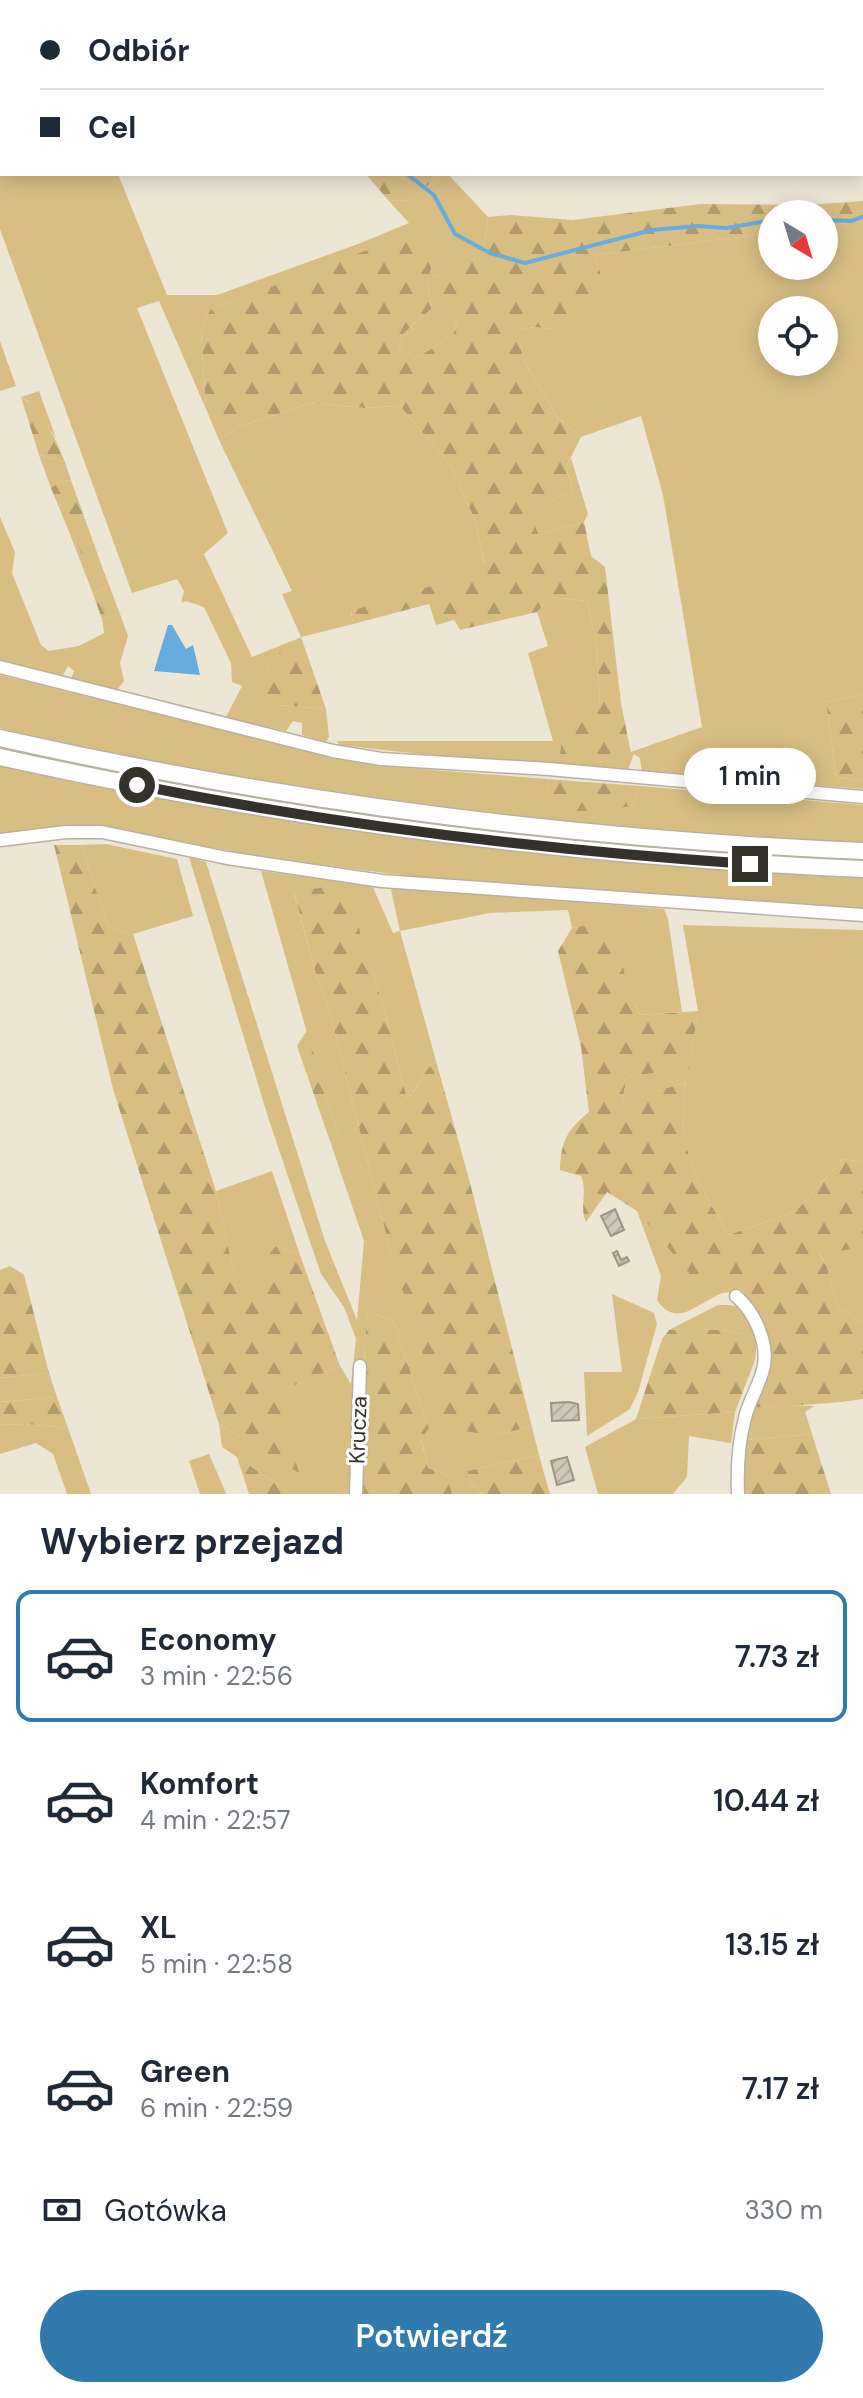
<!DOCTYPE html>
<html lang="pl">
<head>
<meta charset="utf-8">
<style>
  :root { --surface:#fff; --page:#f6f6f7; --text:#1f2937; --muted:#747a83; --line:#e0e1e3; --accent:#317aae }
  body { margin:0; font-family:"DM Sans",sans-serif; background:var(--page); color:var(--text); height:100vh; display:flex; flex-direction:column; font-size:30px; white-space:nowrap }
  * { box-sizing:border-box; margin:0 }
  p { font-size:26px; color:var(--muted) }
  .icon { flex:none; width:44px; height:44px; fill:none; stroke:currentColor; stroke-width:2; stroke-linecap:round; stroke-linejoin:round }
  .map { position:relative; height:1494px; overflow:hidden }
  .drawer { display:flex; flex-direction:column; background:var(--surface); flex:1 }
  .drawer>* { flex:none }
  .top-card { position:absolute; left:0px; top:0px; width:864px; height:176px; box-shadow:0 4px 20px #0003; display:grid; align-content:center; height:176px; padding:0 40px; background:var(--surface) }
  .needle { width:52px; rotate:142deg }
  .buttons { position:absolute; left:758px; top:200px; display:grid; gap:16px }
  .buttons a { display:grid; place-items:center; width:80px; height:80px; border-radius:50%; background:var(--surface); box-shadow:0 4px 20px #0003; font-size:40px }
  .end { position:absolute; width:36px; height:36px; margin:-18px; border:10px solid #35322b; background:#fff; box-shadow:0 0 0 4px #fff }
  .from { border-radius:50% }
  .bubble { position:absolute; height:56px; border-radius:28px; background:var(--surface); box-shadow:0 4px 20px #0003; font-size:26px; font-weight:600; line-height:56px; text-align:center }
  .top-card b { display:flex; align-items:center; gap:28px; height:76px; font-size:30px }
  .top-card b+b { border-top:2px solid var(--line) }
  .top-card i { width:20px; height:20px; background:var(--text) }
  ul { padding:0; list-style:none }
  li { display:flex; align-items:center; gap:24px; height:132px; margin:0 16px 12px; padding:0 24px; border:4px solid transparent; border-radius:16px }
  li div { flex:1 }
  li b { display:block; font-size:30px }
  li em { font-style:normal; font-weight:600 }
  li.active { border-color:var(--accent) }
  li>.icon { width:72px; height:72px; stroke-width:1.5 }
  h2 { padding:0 40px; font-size:36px; line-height:96px }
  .pay { display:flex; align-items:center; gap:20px; height:88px; padding:0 40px; font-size:30px }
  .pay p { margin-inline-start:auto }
  .primary-button { display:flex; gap:16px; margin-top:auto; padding:16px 40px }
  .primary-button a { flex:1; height:92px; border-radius:48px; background:var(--accent); color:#fff; font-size:32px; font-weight:600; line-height:92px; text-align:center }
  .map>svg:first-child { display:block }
  .green { fill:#d9be84; fill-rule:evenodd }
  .forest { fill:url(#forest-firs) }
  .water { fill:#67abdf }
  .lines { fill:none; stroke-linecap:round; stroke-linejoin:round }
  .stream { stroke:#67abdf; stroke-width:4 }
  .building { fill:url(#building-hatch); stroke:#9c9585; stroke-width:2 }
  .minor-casing { stroke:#b8b0a0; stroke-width:15 }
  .major-casing { stroke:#b8b0a0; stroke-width:19 }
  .minor { stroke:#fff; stroke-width:12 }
  .major { stroke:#fff; stroke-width:16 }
  .route { stroke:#35322b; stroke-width:10 }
  .labels { text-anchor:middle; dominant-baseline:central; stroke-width:6; stroke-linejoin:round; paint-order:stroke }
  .street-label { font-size:22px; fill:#35322b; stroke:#fff }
</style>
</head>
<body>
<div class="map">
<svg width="863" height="1494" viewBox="0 0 863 1494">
  <defs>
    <pattern id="forest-firs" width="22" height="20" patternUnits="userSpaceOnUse" patternTransform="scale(2)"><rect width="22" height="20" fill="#d9be84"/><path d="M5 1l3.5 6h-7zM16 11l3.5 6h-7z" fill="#b19b6c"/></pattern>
    <pattern id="building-hatch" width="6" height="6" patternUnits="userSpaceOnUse" patternTransform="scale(2)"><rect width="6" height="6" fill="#d0c8b7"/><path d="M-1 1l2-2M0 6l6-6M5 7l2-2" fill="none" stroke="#b3ac9e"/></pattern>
  </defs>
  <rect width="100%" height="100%" fill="#eee6d5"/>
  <g class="green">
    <path d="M0,11l2,163h116l49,121h50l141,-51 51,-21 -21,-23 21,1 33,-27h6l40,43 -3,25 -27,40 -23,-7 23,42 -5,18 -38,24 -16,-11 5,-15 28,-25 -5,-25 5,-18 -158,21 -64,24 -9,20 5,79 -47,-108 -22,7 91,225 -24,21 48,103 42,-17 -27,28 13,37 46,4 3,28 -3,5 -24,-7v-12l-9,-2 -7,10 -60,-14 16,-31 -10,-4 -1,-19 -27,-56 -18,-6 -5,2 3,-12 -7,-12 -45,14 -132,-364z"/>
    <path d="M863,221v473l-37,8 10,76 27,2v9l-221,-17 -2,-14 -6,-4 -7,18 -170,-14 -118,-13 -2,-4h216l-25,-88 20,-7 -11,-34 13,-15 37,4 10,44 3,61 -38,35 -2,11 11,11 34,-2 97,-34 -39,-232 -22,-79 -60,21 -24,-20 -33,-56 -3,-15 -9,-15 23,-4 13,2 54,-47 -7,-27 177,-22v33h52v-40zM772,310h52v52h-52z"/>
    <path d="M0,341l16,45 -16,5z"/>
    <path d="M39,391l17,47 -28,-37 -7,-4z"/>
    <path d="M311,403l54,5 35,-2 51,60 25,57 9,42 -51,20 -83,27 2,12 -52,13 -19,-43 10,-3 -73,-151 19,-13z"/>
    <path d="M39,455l26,7 6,18 -12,2 -8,6z"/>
    <path d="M571,458l17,56 -4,8 -45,13 -10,-21 28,-16 16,-6 -7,-25z"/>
    <path d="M0,517l15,35 -3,21 29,72 8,6 30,-5 25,-13 -2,-14 18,-5 8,22 -8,27 4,18 -7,9 -46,-11 3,-8 -6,-5 -6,11 -62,-16z"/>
    <path d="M70,534l4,3 13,27 13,-3 9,24 -16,9z"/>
    <path d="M0,675l332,81 51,10 164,13 1,14 83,13 9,-20 223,19v38c-291,-15 -579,-48 -863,-115z"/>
    <path d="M0,765c177,39 356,70 537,89 108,12 217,18 326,23v32l-415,-28 -188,-24 -154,-30 -38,-1 -68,8z"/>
    <path d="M106,844l71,15 16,57 -60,18 -25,-7 -27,-82z"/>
    <path d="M189,857l17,5 119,379 32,79 7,-79 -33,-97 8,-11 -12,-30 -66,-232 111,14 21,48 7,-2 -9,-41 4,-3 269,22 4,10 14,93 -42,3 -12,-26 -8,-30 -3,-40 -45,9 -4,-18 -78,3 -90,18 36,130c-16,12 -16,27 -29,37l-23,-89 -39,-125 -51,10 22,80 13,35 62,245 103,181 38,-8 7,28 -72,16 5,13 10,10h-30l-5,-20 -19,-6 -7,-30 8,-10 -35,-106 -20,-9 -7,-7 -4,76 -12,112h-60l-69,-47 -3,-23 79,48 -23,-79 65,-27 11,18 5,-45 -12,-32 -23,-33 -16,-47 -37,-110z"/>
    <path d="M683,925l180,5v232l-20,-3 -47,52 -67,24c-32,-53 -54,-88 -43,-153l-64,22 5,-28 62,-8 9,-57z"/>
    <path d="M272,1171l28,84 -25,-9 1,34 -38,13 -22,-102z"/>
    <path d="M637,1211l62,73 31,-7 12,15c-6,0 -13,0 -19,1 -25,9 -46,37 -66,7l4,-24z"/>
    <path d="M855,1247l8,10v66l-25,-15 -11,-41 -7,-13z"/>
    <path d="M612,1294l42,19 3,11 -19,68 -8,17 -43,27 -3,-64h38z"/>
    <path d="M718,1305c9,0 19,-1 26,6 11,10 15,39 10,52l-9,-29 -24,-4h-52z"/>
    <path d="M49,1373l8,24 -57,5v-24z"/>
    <path d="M790,1405l24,1 -9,6 7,22 -68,6 4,-32z"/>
    <path d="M735,1412l-4,31 -42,-7 -2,41 -14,17h-75l-13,-47 51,-28z"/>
    <path d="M24,1424l44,4 23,66h-24l-14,-40 -17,-11 -36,11v-29z"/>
    <path d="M209,1454l17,39 1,1h-27l-11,-33z"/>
  </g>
  <g class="forest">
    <path d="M606,0h128l-137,2z"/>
    <path d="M366,174h76l-33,27 -21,-1z"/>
    <path d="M863,201v20l-39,5v-12h-52v19l-177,22 8,27 -55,47 -13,-2 -22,4 8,15 3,15 33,56 24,20 -15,30 7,25 -16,6 -27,16 9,21 45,-13 7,34 14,11 16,136 10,50 -26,8 -33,3 -12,-11 5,-34 35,-14 -3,-60 -10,-44 -37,-4 -13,15 -77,18 -6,-10 -18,5 -7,-21 -76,20 -2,-13 83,-26 51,-21 -9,-41 -25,-57 -51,-60 -35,2 -54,-5 -73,24 -19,13 -13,-31 -5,-79 9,-20 207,-79 12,11 3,23 -5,18 5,25 -28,25 -5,15 16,11 38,-24 5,-18 -19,-16 -5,-26 24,6 27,-39 3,-25 23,-2 61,5 129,-16 105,1z"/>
    <path d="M21,397c21,12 35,43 44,65l-26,-7z"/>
    <path d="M71,480l29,81 -13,4 -13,-28 -4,-3 -19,-46 8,-6z"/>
    <path d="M109,585l11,29 -18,5 -9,-25z"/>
    <path d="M301,637l25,72 -46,-4 -27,-15c12,-19 27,-44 48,-53z"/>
    <path d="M863,694v86l-27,-2 -10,-76z"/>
    <path d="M547,779l93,7 -9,20 -25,5h-35l-7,-11 -16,-7z"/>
    <path d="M54,845h27l27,82 25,7 83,257 22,101 37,-12 -12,-18 13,-16 24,9 40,111 -64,27 23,80 -80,-49 -106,-335z"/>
    <path d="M345,883l39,126 23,89c13,-9 12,-24 29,-37l32,114 64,252 -38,8 -47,-6 -56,-175 -62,-245 -13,-35 -22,-81z"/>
    <path d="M618,918c2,40 5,61 22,97l58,-4 -9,58 -62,7 -5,27 64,-21c-11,64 11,100 43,153l67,-24 47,-52 20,3v95l-8,-9 -35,7 7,12 11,41 25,15v76c-38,6 -76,6 -115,9l17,-71 -11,-32 -24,-27 -31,7 -62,-74 -30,-19 -21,30c-7,-15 2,-30 -5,-46l-21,-6c1,-29 7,-40 29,-58l-8,-65 -23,-96 14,-23z"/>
    <path d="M307,1030l20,73 12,30 -8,11 -34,-98z"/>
    <path d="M10,1266l14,9 25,98 -49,5v-108z"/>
    <path d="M367,1304l7,9 20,9 35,106 -8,11 7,29 19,6 5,20h-101v-108l12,-4z"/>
    <path d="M669,1330h52l25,4 8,29 -19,49 -99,7 26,-80z"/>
    <path d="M57,1397l11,31 -44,-4 -24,1v-23z"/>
    <path d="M812,1434l19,60h-86l-6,-46 5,-8z"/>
    <path d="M539,1455l11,39h-68l-10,-10 -5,-13z"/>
    <path d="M237,1457l54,37h-42z"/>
  </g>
  <path class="water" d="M168,625h4l14,24 7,-4 7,30 -46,-4z"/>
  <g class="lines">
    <g class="stream">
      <path d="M265,0l3,2"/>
      <path d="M407,174l27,21 21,39 35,19 35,10 127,-33 46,-4 29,2 45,-8"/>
      <path d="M824,220l27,1 12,-4"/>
    </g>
  </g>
  <g class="building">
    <path d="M615,1209l9,21 -13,6 -10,-20z"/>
    <path d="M617,1251l4,9 6,-3 2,4 -10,5 -6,-13z"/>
    <path d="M569,1402l9,2 1,16 -27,1 -1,-18z"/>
    <path d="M567,1457l7,23 -17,5 -6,-24z"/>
  </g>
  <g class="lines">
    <defs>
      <g id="minor">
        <path d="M0,667l333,84 48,8 168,10 314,28"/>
        <path d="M0,840l66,-8h36l125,26 155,23 481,34"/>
        <path d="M736,1296c18,15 32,46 28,69 -3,18 -15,35 -19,53 -7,25 -8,50 -7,76"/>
        <path d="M356,1494l4,-128"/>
      </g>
      <g id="major">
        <path d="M0,738c284,64 572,101 863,113"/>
        <path d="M0,757c284,63 572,100 863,112"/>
      </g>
    </defs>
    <use href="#minor" class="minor-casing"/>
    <use href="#major" class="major-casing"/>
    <use href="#minor" class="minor"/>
    <use href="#major" class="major"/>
  </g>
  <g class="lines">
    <path class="route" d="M137,785c202,41 407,65 613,79"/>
  </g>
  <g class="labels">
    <g class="street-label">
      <text transform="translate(358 1430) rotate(-88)">Krucza</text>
    </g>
  </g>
</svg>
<div class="buttons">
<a><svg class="needle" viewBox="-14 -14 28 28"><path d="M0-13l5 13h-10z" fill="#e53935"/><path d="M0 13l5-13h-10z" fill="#747a83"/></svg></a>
<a><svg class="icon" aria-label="locate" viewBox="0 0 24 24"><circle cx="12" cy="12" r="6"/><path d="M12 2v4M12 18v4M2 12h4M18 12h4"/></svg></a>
</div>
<i class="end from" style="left:137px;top:785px"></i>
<i class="end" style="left:750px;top:864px"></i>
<div class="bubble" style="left:684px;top:748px;width:132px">1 min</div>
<div class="top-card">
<b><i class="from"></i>Odbiór</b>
<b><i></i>Cel</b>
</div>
</div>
<section class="drawer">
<h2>Wybierz przejazd</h2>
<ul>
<li class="active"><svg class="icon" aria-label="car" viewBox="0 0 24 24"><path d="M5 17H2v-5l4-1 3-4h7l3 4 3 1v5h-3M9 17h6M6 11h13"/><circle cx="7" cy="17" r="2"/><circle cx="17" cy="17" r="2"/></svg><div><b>Economy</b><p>3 min · 22:56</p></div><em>7.73 zł</em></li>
<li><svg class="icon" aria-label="car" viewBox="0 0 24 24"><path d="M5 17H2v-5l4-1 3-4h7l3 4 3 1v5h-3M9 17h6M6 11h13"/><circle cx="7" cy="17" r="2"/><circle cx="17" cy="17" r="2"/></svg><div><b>Komfort</b><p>4 min · 22:57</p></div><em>10.44 zł</em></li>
<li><svg class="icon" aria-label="car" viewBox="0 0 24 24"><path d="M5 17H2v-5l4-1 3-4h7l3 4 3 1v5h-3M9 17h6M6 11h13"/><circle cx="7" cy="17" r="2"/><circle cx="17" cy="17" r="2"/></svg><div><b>XL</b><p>5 min · 22:58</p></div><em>13.15 zł</em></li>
<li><svg class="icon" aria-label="car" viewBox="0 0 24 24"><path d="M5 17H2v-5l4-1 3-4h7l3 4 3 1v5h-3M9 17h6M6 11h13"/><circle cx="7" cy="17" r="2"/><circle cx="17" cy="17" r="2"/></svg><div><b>Green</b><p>6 min · 22:59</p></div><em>7.17 zł</em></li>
</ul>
<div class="pay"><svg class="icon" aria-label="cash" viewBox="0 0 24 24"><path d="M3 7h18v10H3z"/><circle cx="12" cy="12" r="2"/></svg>Gotówka<p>330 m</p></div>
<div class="primary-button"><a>Potwierdź</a></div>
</section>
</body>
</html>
